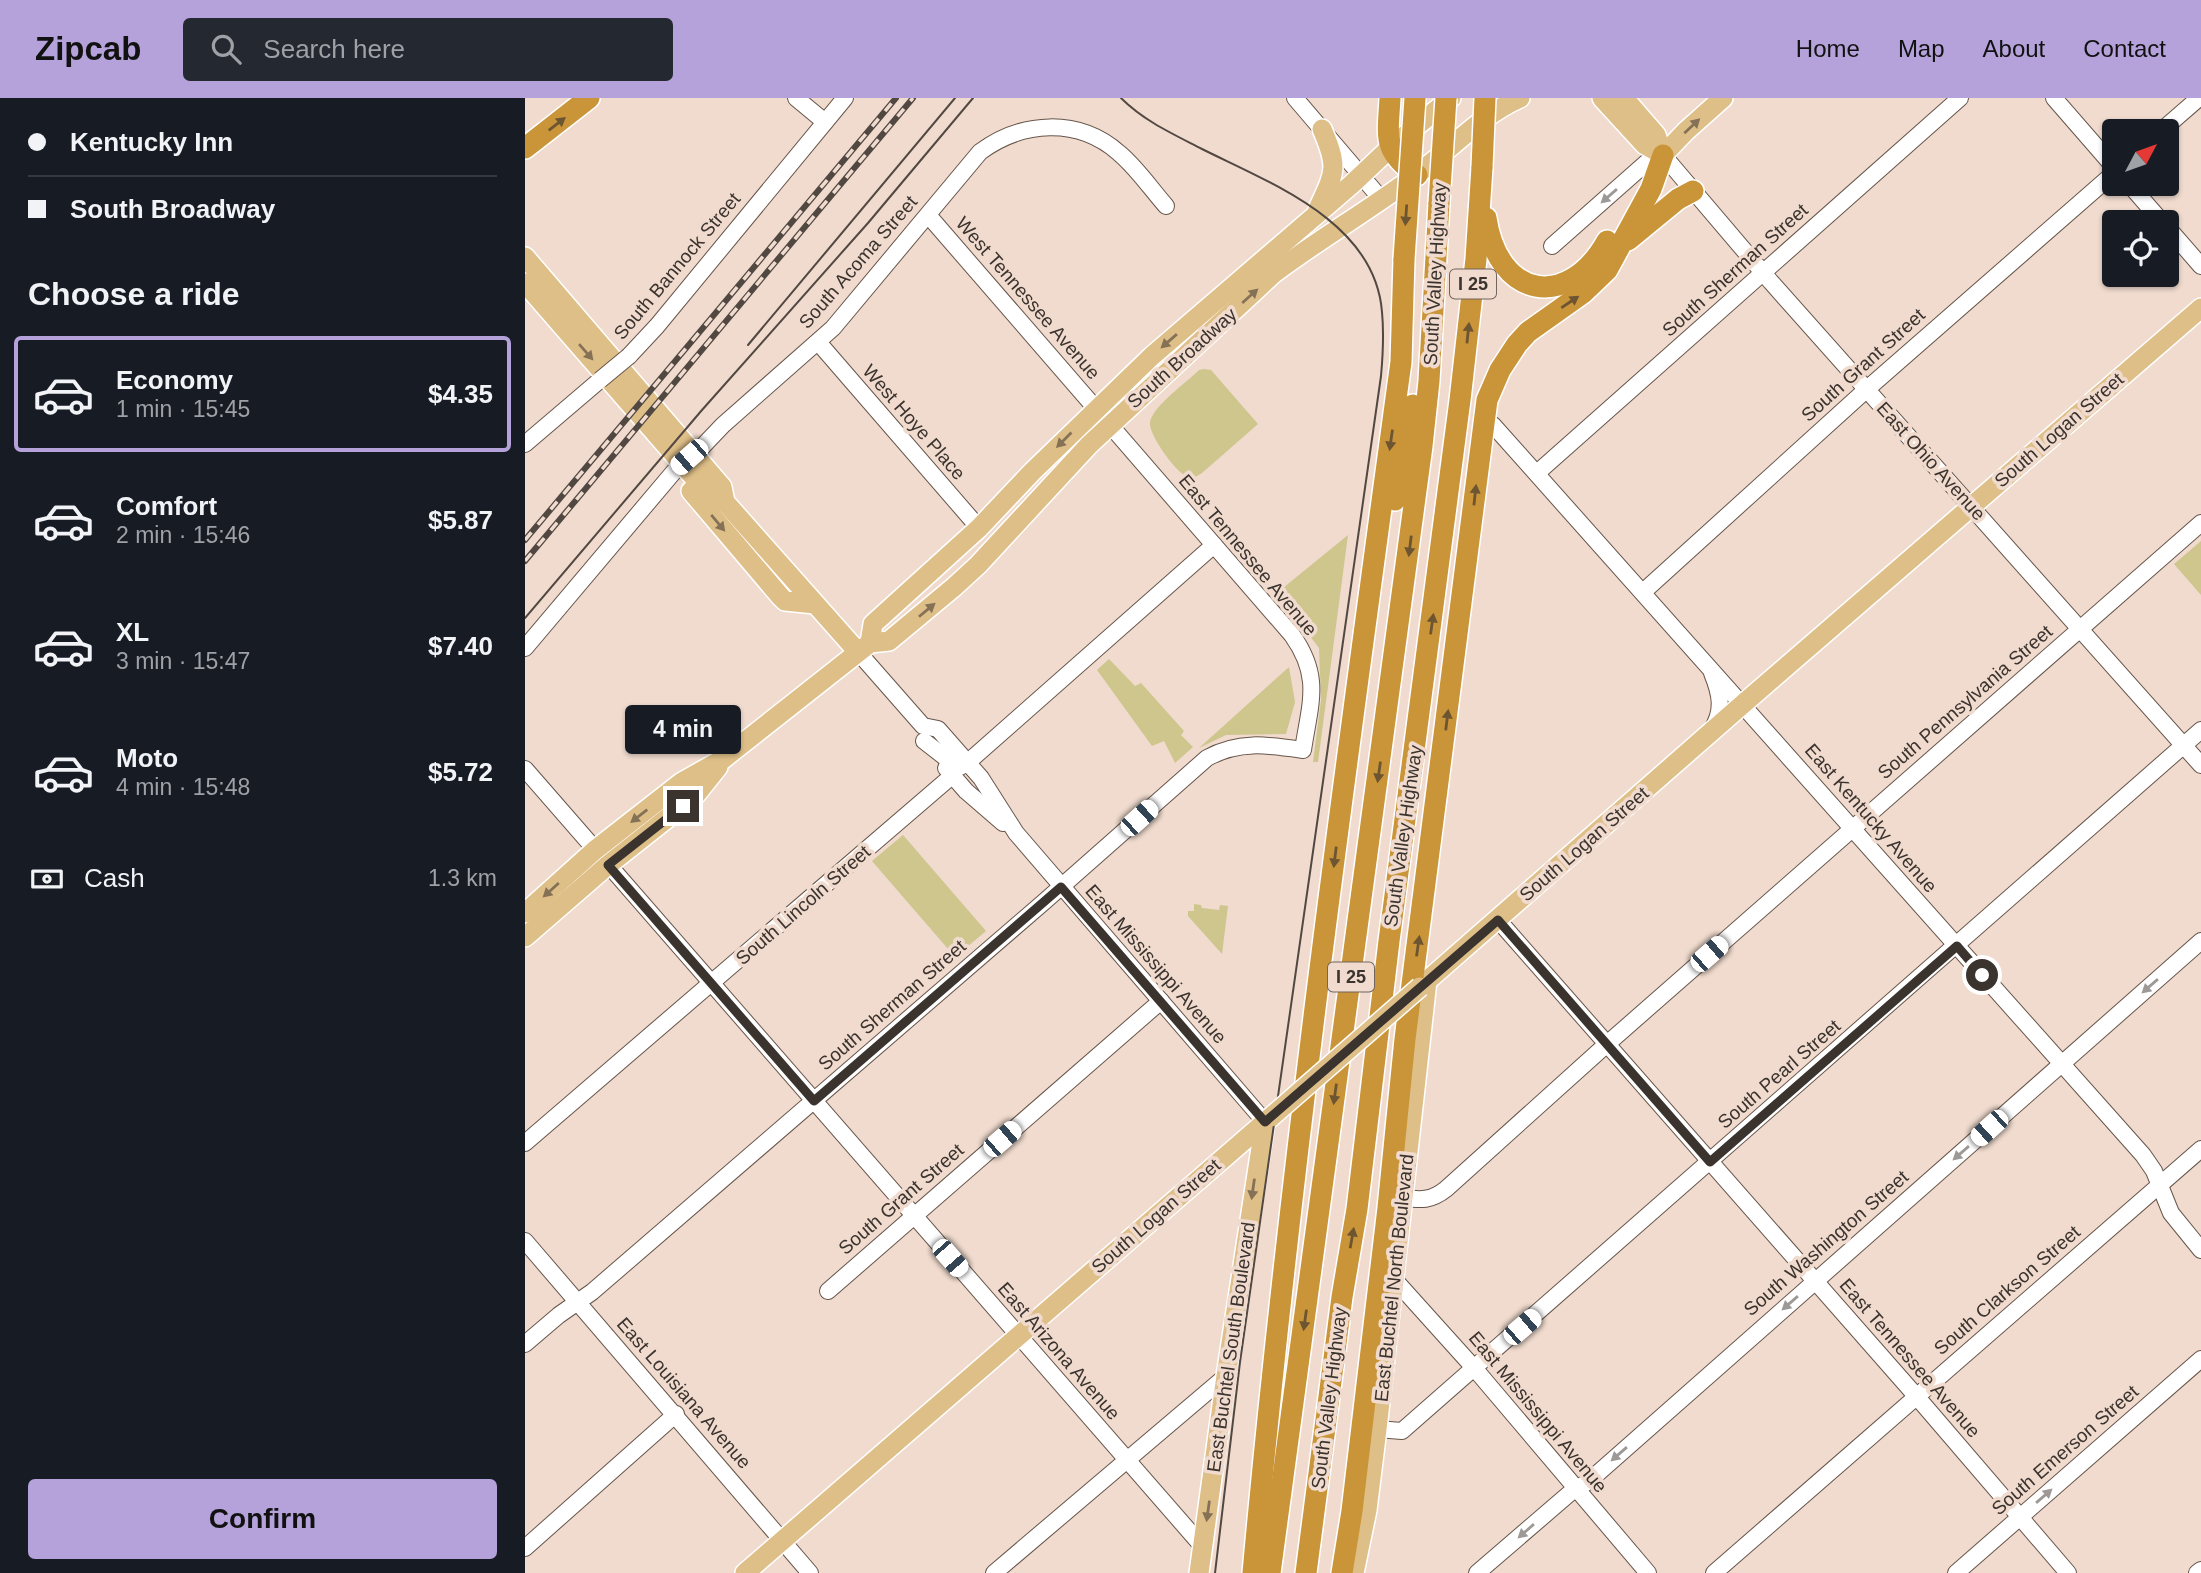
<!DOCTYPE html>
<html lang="en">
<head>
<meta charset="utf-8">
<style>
  :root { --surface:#171b24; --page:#242831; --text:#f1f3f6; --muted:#9ea1a6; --line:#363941; --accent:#b5a2da }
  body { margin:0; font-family:Helvetica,sans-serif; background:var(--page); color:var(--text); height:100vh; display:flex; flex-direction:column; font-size:26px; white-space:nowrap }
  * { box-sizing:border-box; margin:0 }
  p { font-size:23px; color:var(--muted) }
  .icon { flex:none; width:38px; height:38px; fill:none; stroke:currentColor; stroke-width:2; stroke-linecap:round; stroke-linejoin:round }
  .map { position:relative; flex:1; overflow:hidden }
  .side { display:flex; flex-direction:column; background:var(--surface); width:525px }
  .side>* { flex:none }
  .top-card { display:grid; align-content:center; height:154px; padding:0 28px; background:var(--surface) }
  .needle { width:46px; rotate:49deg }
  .fabs { position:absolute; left:1577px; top:21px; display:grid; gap:14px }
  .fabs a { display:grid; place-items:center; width:77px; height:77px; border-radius:7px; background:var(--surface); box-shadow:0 2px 5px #0004; font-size:35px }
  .end { position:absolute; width:32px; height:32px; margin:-16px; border:9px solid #3b332e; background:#fff; box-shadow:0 0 0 4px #fff }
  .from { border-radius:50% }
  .bubble { position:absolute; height:49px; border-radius:7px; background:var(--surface); box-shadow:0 2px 5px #0004; font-size:23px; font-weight:700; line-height:49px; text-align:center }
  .car { position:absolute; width:21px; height:42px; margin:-21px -10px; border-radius:9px; box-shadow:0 0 5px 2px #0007; background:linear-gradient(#fff 24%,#345 0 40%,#fff 0 76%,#345 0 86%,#fff 0) }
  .top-card b { display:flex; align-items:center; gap:24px; height:66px; font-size:26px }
  .top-card b+b { border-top:2px solid var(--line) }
  .top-card i { width:18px; height:18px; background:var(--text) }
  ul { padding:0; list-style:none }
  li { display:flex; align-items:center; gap:21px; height:116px; margin:0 14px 10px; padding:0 14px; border:4px solid transparent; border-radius:7px }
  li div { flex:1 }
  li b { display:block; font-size:26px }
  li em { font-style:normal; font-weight:700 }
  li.active { border-color:var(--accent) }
  li>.icon { width:63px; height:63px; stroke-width:1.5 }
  h2 { padding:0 28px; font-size:32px; line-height:84px }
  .pay { display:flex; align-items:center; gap:18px; height:77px; padding:0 28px; font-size:26px }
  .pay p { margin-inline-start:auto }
  .primary-button { display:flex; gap:14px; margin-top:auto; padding:14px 28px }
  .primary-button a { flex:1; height:80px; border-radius:7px; background:var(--accent); color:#111; font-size:28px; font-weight:700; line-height:80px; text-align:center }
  header { display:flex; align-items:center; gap:42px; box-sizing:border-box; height:98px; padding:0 35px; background:var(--accent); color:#111 }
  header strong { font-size:33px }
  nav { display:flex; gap:38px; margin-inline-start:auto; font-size:24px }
  .search { width:490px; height:63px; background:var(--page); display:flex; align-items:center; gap:18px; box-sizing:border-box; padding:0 24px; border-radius:7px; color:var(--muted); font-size:26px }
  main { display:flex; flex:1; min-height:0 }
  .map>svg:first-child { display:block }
  .green { fill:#cec68d }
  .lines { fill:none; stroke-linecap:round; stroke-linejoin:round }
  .minor-casing { stroke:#67554a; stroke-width:18 }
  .major-casing { stroke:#fff; stroke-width:22 }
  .highway-casing { stroke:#fff; stroke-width:24 }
  .minor { stroke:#fff; stroke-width:16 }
  .major { stroke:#dfbf88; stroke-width:19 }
  .highway { stroke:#ca9538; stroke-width:21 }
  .tram { stroke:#524842; stroke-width:2 }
  .rail-casing { stroke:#524842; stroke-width:6 }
  .rail { stroke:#f0dbce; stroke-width:3.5; stroke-dasharray:10; stroke-linecap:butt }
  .minor-bridge-casing { stroke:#67554a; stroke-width:18; stroke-linecap:butt }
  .major-bridge-casing { stroke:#fff; stroke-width:22; stroke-linecap:butt }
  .highway-bridge-casing { stroke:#fff; stroke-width:24; stroke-linecap:butt }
  .minor-bridge { stroke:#fff; stroke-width:16 }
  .major-bridge { stroke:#dfbf88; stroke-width:19 }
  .highway-bridge { stroke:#ca9538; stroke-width:21 }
  .oneway { fill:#6d5532 }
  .oneway2 { fill:#857256 }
  .oneway3 { fill:#9d9996 }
  .route { stroke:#3b332e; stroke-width:9 }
  .labels { text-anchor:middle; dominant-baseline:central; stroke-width:7; stroke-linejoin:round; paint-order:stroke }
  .shield { fill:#f0dbce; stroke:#71655e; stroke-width:2 }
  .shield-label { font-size:18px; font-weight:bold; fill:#3b332e }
  .street-label { font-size:19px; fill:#3b332e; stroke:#f0dbce }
</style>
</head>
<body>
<header>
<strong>Zipcab</strong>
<div class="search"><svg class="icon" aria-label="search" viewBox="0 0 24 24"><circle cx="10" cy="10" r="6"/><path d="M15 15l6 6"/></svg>Search here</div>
<nav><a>Home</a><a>Map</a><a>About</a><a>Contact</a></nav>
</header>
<main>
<section class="side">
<div class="top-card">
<b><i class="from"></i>Kentucky Inn</b>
<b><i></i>South Broadway</b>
</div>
<h2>Choose a ride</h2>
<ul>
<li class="active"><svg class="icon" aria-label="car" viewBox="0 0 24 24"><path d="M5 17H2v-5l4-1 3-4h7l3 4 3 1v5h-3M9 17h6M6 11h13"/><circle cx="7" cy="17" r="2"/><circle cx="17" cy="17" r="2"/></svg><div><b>Economy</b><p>1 min · 15:45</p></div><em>$4.35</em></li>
<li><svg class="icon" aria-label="car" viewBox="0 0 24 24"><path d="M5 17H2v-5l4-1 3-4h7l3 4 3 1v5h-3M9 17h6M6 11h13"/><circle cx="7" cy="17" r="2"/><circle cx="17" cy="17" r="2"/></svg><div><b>Comfort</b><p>2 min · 15:46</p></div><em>$5.87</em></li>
<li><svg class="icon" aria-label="car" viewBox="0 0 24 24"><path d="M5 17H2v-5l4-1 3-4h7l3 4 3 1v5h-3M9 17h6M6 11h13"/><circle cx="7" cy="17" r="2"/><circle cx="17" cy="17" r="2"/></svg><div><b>XL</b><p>3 min · 15:47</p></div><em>$7.40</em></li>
<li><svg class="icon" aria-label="car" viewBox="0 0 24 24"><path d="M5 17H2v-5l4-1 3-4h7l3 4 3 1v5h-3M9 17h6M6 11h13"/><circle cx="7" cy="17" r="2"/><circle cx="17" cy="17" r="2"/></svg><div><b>Moto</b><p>4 min · 15:48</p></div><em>$5.72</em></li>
</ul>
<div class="pay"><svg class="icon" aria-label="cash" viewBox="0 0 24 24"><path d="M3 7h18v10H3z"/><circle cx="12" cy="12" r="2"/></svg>Cash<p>1.3 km</p></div>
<div class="primary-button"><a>Confirm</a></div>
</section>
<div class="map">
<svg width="1676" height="1475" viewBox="0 0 1676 1475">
  <rect width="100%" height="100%" fill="#f0dbce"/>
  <g class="green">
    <path d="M679,271l7,1 47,54 -56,49c-6,4 -10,6 -16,3 -11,-5 -38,-42 -36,-54 3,-16 37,-40 49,-52z"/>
    <path d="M823,437l-30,227h-5l8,-62 -2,-52 -40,-52 4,-8z"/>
    <path d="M1676,443v54l-27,-31z"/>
    <path d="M584,561l26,27 6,-3 43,48 -3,4 12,12 -18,16 -11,-22 -12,5 -55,-76z"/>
    <path d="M764,569l6,35 -9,32 -60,1 -27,13z"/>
    <path d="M378,737l83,96 -31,26 -83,-96z"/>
    <path d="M669,806l7,1 1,3 17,2 1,-5 8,1 -6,48 -34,-38v-5h6z"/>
  </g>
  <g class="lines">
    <defs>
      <g id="minor">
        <path d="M271,0l29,24"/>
        <path d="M770,0l87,102"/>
        <path d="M1529,0l60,69"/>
        <path d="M1636,33l38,-33"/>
        <path d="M1604,86l33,38"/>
        <path d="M1642,129l34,39"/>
        <path d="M1027,148l94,-83 17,-8 108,127 430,483"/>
        <path d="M293,244l161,186"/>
        <path d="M104,258l28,-30 188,-228"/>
        <path d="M968,327l650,730 11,16 17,42 30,37"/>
        <path d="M0,346l75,-64"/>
        <path d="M177,349l21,-22 110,-97 147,-176c42,-31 98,-35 139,1 18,15 32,36 47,53"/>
        <path d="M1012,375l423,-375"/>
        <path d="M1118,494l224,-203 247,-216"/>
        <path d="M0,550l152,-180"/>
        <path d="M333,554l65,74 15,3 43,49 35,55 249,289"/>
        <path d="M1186,633c13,-20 10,-36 1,-58"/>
        <path d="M399,643l31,24 5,2 7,-4 247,-218"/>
        <path d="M421,670l20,23 37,32"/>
        <path d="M0,671l678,778"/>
        <path d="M973,822l419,477 151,176"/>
        <path d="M0,1045l428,-368"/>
        <path d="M878,1100c18,2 28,3 43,-9l161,-145 594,-521"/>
        <path d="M0,1143l285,332"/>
        <path d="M869,1181l81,90 173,204"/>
        <path d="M303,1193l333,-290"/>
        <path d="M0,1246l34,-29 33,-23 453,-391 162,-143c32,-18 62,-13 96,-8 7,-47 19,-73 -11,-115l-364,-420"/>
        <path d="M852,1331l25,2 799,-701"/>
        <path d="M0,1450l151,-134"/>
        <path d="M469,1475l232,-197"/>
        <path d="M952,1475l93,-80 19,-12 612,-540"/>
        <path d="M1189,1475l487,-424"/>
        <path d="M1431,1475l245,-214"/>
        <path d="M1672,1475l4,-3"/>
      </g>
      <g id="major">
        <path d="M1077,0l43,47 18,10"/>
        <path d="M1099,0l32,37 7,20"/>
        <path d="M1138,57l23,-24 37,-33"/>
        <path d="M793,111c17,-37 21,-41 4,-80"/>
        <path d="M0,159l197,230 3,15 133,150"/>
        <path d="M0,185l186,214 14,5"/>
        <path d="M166,393l89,105 5,5 30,3"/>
        <path d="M345,545l3,-19 106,-96 53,-56 120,-116 200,-172 39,-37 60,-49"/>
        <path d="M0,815l70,-63 87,-68 41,-23 147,-116 19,-2 65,-54 24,-22 111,-120 184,-171c46,-35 97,-64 143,-99 34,-25 65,-60 104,-77"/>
        <path d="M0,839l83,-72 86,-68 24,-30"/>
        <path d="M895,889l323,-283 458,-396"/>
        <path d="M220,1475l526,-456"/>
        <path d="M674,1475l27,-197 39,-254"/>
        <path d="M829,1475l13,-63 10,-81 50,-448"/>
      </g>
      <g id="highway">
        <path d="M865,0c-2,39 -8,53 27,77"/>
        <path d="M0,50l64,-50"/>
        <path d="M961,120c12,81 82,93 121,23"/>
        <path d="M1103,142l50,-41 15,-8"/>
        <path d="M870,402l18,-95"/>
        <path d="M728,1475c37,-405 93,-808 148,-1211l3,-103"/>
        <path d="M745,1475l152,-1127 7,-65 10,-178"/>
        <path d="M781,1475l36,-276 15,-88 32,-268 71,-541 16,-141 6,-92"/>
        <path d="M817,1475l10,-62 36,-303 17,-169 82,-639 13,-30 17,-26 11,-12 55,-39 24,-23 44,-81 12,-34"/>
      </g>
    </defs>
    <use href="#minor" class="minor-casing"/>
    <use href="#major" class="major-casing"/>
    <use href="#highway" class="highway-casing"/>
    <use href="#minor" class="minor"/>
    <use href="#major" class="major"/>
    <use href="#highway" class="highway"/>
    <g class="tram">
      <path d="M596,0c23,23 52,36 81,51 70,35 173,73 180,163 2,21 1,42 -1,64l-141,986 -25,211"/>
      <path d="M223,247l207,-247"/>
      <path d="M0,520l177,-208 166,-187 105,-125"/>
    </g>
    <defs>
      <g id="rail">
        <path d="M0,442l371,-442"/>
        <path d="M0,463l388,-463"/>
      </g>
    </defs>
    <use href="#rail" class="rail-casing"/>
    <use href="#rail" class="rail"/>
    <defs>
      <g id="minor-bridge">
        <path d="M75,282l29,-24"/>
        <path d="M152,370l25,-21"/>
      </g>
      <path id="major-bridge" d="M746,1019l149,-130"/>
      <g id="highway-bridge">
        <path d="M957,69l3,-69"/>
        <path d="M914,105l7,-105"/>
        <path d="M879,161l11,-161"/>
      </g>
    </defs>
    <use href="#minor-bridge" class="minor-bridge-casing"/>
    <use href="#major-bridge" class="major-bridge-casing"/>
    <use href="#highway-bridge" class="highway-bridge-casing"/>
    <use href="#minor-bridge" class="minor-bridge"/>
    <use href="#major-bridge" class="major-bridge"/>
    <use href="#highway-bridge" class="highway-bridge"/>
  </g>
  <defs><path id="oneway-solid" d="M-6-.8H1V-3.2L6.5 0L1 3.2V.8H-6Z" transform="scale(1.75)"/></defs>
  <g class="oneway">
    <use href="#oneway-solid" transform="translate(32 26) rotate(-38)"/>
    <use href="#oneway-solid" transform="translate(881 117) rotate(94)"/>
    <use href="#oneway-solid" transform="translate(1045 204) rotate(-34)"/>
    <use href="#oneway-solid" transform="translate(943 235) rotate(-84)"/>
    <use href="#oneway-solid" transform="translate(866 342) rotate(98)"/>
    <use href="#oneway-solid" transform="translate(950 397) rotate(-84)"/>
    <use href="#oneway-solid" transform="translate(885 448) rotate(97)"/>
    <use href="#oneway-solid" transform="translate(907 526) rotate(-82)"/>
    <use href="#oneway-solid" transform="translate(922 622) rotate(-83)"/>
    <use href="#oneway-solid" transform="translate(854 674) rotate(98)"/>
    <use href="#oneway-solid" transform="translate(810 759) rotate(97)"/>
    <use href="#oneway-solid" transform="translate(893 848) rotate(-82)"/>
    <use href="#oneway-solid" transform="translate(810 996) rotate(98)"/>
    <use href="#oneway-solid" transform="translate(827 1140) rotate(-80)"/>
    <use href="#oneway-solid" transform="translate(780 1222) rotate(98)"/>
  </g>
  <g class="oneway2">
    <use href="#oneway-solid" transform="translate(1167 28) rotate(-43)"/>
    <use href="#oneway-solid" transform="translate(725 198) rotate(-42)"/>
    <use href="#oneway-solid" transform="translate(644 243) rotate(139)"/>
    <use href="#oneway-solid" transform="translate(61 254) rotate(49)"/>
    <use href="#oneway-solid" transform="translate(539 342) rotate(135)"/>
    <use href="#oneway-solid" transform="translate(193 425) rotate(50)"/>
    <use href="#oneway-solid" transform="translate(402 512) rotate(-40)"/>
    <use href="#oneway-solid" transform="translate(114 718) rotate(142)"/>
    <use href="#oneway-solid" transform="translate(26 792) rotate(138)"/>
    <use href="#oneway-solid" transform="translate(728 1091) rotate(98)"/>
    <use href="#oneway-solid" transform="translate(683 1413) rotate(98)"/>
  </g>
  <g class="oneway3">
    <use href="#oneway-solid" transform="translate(1084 98) rotate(139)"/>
    <use href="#oneway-solid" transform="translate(1625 888) rotate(139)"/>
    <use href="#oneway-solid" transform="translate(1436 1055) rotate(139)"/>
    <use href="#oneway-solid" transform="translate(1265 1205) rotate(139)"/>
    <use href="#oneway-solid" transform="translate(1094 1356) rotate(139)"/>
    <use href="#oneway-solid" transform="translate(1519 1398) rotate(-41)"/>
    <use href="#oneway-solid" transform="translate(1001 1433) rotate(139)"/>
  </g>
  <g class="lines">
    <path class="route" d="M158,708l-75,59 206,236 247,-214 204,235 233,-202 212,242 247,-216 25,29"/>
  </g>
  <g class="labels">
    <g class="shield">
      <rect x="925" y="171.5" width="46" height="29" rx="5"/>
      <rect x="803" y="864.5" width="46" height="29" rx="5"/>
    </g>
    <g class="shield-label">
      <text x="948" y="186">I 25</text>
      <text x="826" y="879">I 25</text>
    </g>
    <g class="street-label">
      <text transform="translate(333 164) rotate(-49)">South Acoma Street</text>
      <text transform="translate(152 168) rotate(-50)">South Bannock Street</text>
      <text transform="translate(1210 172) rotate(-42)">South Sherman Street</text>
      <text transform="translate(910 176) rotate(-87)">South Valley Highway</text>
      <text transform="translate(503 200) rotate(49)">West Tennessee Avenue</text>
      <text transform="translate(657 260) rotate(-42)">South Broadway</text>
      <text transform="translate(1338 267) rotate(-42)">South Grant Street</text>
      <text transform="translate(389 324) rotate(49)">West Hoye Place</text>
      <text transform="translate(1534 332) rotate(-41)">South Logan Street</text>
      <text transform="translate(1406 363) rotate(48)">East Ohio Avenue</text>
      <text transform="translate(723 457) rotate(50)">East Tennessee Avenue</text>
      <text transform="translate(1440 604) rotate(-41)">South Pennsylvania Street</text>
      <text transform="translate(1346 720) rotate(49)">East Kentucky Avenue</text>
      <text transform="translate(878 738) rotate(-82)">South Valley Highway</text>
      <text transform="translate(1059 746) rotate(-41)">South Logan Street</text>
      <text transform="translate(278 807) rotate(-41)">South Lincoln Street</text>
      <text transform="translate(631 866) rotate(49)">East Mississippi Avenue</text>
      <text transform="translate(367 907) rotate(-41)">South Sherman Street</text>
      <text transform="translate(1254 976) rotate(-41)">South Pearl Street</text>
      <text transform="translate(376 1101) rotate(-41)">South Grant Street</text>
      <text transform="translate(631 1118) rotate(-41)">South Logan Street</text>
      <text transform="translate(1301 1145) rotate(-41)">South Washington Street</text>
      <text transform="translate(869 1180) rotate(-84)">East Buchtel North Boulevard</text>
      <text transform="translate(1482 1192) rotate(-41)">South Clarkson Street</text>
      <text transform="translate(706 1249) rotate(-82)">East Buchtel South Boulevard</text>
      <text transform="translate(534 1253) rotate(49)">East Arizona Avenue</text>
      <text transform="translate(1385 1260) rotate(49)">East Tennessee Avenue</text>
      <text transform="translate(159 1295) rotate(49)">East Louisiana Avenue</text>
      <text transform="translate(804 1300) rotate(-83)">South Valley Highway</text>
      <text transform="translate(1013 1314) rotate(50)">East Mississippi Avenue</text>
      <text transform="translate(1540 1352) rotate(-41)">South Emerson Street</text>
    </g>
  </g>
</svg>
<div class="fabs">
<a><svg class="needle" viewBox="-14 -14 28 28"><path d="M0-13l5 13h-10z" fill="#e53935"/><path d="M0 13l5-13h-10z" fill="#9ea1a6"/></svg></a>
<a><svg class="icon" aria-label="locate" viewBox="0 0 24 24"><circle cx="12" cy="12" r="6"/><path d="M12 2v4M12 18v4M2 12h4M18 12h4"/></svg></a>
</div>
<i class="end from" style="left:1457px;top:877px"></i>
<i class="end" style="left:158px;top:708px"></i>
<div class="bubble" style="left:100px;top:607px;width:116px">4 min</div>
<i class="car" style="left:164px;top:359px;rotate:229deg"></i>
<i class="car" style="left:614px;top:720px;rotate:48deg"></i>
<i class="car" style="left:1184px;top:856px;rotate:49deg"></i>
<i class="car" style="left:1464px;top:1030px;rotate:228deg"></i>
<i class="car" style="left:477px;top:1041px;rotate:49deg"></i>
<i class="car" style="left:425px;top:1160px;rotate:139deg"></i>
<i class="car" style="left:997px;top:1229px;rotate:49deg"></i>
</div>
</main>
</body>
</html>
